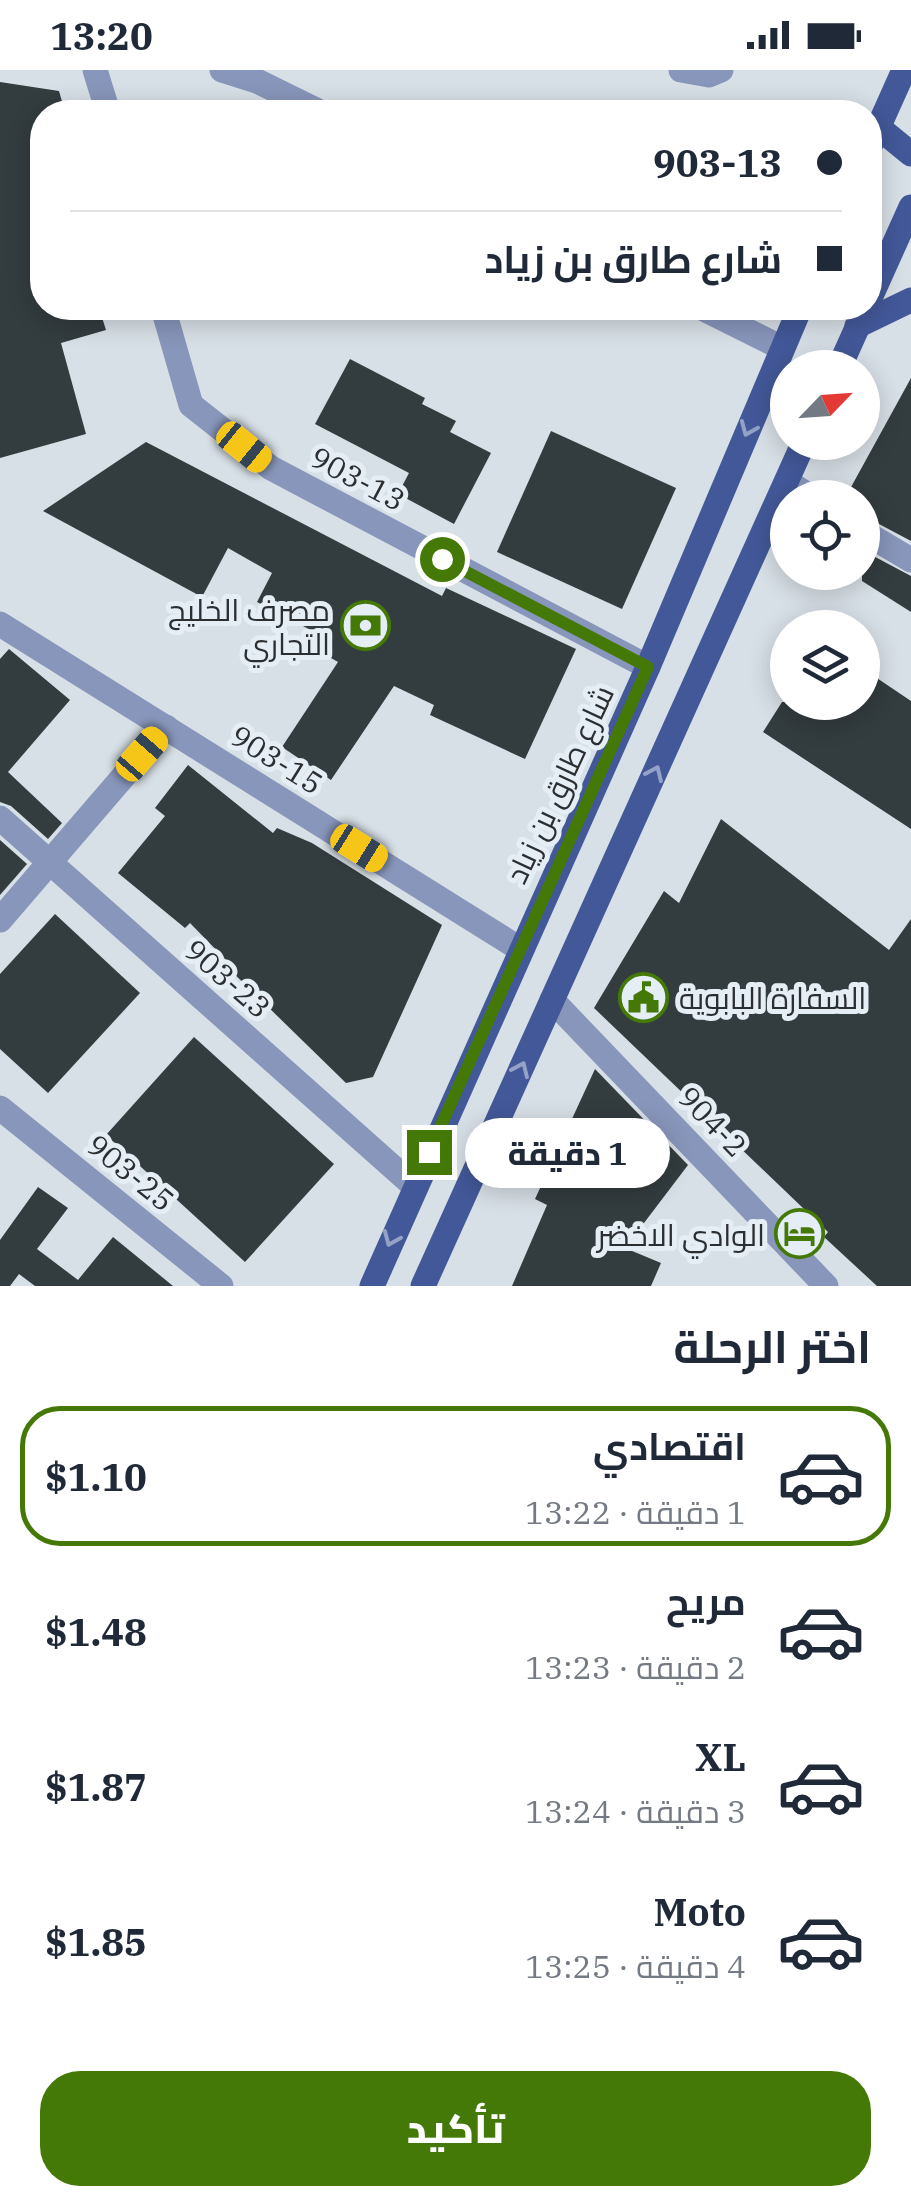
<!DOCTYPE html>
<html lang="ar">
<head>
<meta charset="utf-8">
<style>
  :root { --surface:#fff; --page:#f6f6f7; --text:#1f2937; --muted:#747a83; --line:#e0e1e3; --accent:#457907 }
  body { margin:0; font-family:"IBM Plex Serif",Cairo,serif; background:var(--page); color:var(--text); direction:rtl; height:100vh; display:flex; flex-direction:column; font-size:38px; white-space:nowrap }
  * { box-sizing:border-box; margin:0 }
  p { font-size:32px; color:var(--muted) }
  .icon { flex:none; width:55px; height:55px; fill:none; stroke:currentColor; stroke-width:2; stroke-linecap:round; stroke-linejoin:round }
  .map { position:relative; height:1216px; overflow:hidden; direction:ltr }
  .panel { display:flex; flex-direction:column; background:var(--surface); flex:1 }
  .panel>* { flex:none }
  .hud { position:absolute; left:30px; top:30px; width:852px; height:220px; border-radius:40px; box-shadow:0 5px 25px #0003; direction:rtl; display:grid; align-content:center; height:220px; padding:0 40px; background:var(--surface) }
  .needle { width:65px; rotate:65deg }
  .fabs { position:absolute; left:770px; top:280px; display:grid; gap:20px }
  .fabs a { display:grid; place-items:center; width:110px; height:110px; border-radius:50%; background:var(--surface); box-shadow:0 5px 25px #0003; font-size:50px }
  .end { position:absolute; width:45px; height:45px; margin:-22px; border:12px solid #457907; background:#fff; box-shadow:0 0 0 5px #fff }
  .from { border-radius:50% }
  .bubble { position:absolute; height:70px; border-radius:35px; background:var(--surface); box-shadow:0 5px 25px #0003; font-size:32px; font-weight:800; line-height:70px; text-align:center; direction:rtl }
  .car { position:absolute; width:30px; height:60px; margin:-30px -15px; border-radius:12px; box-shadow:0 0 8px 2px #0007; background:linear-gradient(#f5c518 24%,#345 0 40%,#f5c518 0 76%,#345 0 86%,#f5c518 0) }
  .hud b { display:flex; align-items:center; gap:35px; height:95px; font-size:38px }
  .hud b+b { border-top:2px solid var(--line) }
  .hud i { width:25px; height:25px; background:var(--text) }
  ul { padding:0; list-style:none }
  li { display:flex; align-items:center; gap:30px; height:140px; margin:0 20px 15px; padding:0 20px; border:5px solid transparent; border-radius:40px }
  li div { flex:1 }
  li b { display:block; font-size:38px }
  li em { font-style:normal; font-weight:800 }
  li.current { border-color:var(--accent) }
  li>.icon { width:90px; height:90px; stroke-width:1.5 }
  h2 { padding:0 40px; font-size:45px; line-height:120px }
  .primary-button { display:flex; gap:20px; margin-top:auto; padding:20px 40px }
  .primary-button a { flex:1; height:115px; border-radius:40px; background:var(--accent); color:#fff; font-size:40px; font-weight:800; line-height:115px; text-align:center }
  .status { display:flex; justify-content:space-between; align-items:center; height:70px; padding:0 50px; background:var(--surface); direction:ltr }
  .status svg { height:28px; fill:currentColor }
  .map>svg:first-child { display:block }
  .building { fill:#333c3f }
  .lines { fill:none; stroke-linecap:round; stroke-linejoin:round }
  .minor { stroke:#8896bb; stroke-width:25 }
  .major { stroke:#435899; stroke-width:25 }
  .oneway { stroke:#94a2c7 }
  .route { stroke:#457907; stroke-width:12 }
  .labels { text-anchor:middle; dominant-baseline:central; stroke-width:10; stroke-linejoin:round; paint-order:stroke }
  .street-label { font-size:30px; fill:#2c2f32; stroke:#e5edf5 }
  .poi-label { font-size:30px; fill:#2c2f32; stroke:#e5edf5; text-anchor:end }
</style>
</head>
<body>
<div class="status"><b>13:20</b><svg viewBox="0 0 49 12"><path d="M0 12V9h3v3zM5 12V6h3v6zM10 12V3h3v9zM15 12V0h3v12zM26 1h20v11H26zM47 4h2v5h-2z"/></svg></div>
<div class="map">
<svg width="911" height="1216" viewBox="0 0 911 1216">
  <rect width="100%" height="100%" fill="#d8e0e7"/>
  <g class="building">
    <path d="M0,12l59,9 6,21h-23v196h57l7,22 -45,13 25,91 -86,24z"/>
    <path d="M350,289l75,39 -3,6 34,17 -6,11 41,21 -37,71 -56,-30 11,-21 -94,-49z"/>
    <path d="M911,308v163l-49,-26v-17h-17z"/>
    <path d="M551,361l125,57 -54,121 -125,-57z"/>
    <path d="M146,372l296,154 4,-8 130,61 -51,110 -95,-44 4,-10 -40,-19 -63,94 -49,-33 56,-85 -21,-12 7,-13 -67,-35 15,-29 -44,-25 -26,49 -159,-86z"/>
    <path d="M862,480l49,26v36l-49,-31z"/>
    <path d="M9,579l61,51 -62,72 54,51 -14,16 -37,-33 -11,-4v-143z"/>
    <path d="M862,598l49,33v128l-148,-97 19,-30h80z"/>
    <path d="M188,695l85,68 4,-5 35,15 130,82 -69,152 -27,6 -123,-120 3,-3 -36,-37 -5,5 -67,-55 47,-57 -10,-8z"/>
    <path d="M721,749l168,131 22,-31v367h-34l-53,-49 4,-5 -234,-224 70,-117 15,12z"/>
    <path d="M0,770l27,24 -27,31z"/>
    <path d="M55,844l85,79 -92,100 -48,-44v-75z"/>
    <path d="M194,967l140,127 -89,98 -139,-127z"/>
    <path d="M595,999l93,96 -63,83 36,15 -10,23h-139l35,-81 -12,-6z"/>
    <path d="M38,1117l30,21 -31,41 41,31 35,-43 60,49h-138l-16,-12 -9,12h-10v-46z"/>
  </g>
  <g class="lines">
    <g class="minor">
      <path d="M95,0l13,42"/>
      <path d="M222,0l35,11 63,31"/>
      <path d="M681,0l28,5 12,-5"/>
      <path d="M163,238l28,97 80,63 377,199"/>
      <path d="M702,238l80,40"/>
      <path d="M787,411l25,17"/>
      <path d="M862,461l49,29"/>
      <path d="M0,554l520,325"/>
      <path d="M0,748l414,368"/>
      <path d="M0,850l166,-193"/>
      <path d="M552,930l274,286"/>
      <path d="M0,1038l221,178"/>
    </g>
    <g class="major">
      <path d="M878,57l33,27"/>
      <path d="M870,76l34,-76"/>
      <path d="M870,228l41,-91"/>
      <path d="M857,256l54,-26"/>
      <path d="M839,298l27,-60"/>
      <path d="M372,1216l276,-619 152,-359"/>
      <path d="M423,1216l381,-844"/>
    </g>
  </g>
  <defs><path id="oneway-chevron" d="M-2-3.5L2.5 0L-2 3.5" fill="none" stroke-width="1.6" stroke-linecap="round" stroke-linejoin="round" transform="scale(2.5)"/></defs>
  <g class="oneway">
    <use href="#oneway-chevron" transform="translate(748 359) rotate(113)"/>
    <use href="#oneway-chevron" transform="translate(655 703) rotate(-66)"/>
    <use href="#oneway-chevron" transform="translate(521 999) rotate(-66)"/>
    <use href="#oneway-chevron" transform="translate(391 1169) rotate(113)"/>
  </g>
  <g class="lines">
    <path class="route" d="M429,1082l219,-485 -206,-108"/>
  </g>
  <defs>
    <symbol id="bank-ring" viewBox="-11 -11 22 22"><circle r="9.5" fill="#e5edf5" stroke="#457907" stroke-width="1.5"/><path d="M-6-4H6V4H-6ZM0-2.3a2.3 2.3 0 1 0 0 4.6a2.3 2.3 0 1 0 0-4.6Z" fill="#457907"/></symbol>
    <symbol id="civic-ring" viewBox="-11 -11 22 22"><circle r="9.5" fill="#e5edf5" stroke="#457907" stroke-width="1.5"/><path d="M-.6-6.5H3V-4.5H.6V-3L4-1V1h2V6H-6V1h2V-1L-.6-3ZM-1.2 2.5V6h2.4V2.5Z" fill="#457907"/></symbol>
    <symbol id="hotel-ring" viewBox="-11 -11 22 22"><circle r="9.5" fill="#e5edf5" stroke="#457907" stroke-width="1.5"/><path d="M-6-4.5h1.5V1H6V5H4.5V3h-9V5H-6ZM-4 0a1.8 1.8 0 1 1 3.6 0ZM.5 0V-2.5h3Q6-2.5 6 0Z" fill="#457907"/></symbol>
  </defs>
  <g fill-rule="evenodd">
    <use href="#bank-ring" x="338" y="528" width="55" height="55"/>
    <use href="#civic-ring" x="616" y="900" width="55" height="55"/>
    <use href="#hotel-ring" x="772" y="1136" width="55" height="55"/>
  </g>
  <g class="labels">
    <g class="street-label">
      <text transform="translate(358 408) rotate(28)">903-13</text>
      <text transform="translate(277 689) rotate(32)">903-15</text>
      <text transform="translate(559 714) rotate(-65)">شارع طارق بن زياد</text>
      <text transform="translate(228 908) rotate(41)">903-23</text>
      <text transform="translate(713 1051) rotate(46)">904-2</text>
      <text transform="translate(131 1102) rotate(39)">903-25</text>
    </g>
    <g class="poi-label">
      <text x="330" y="539">مصرف الخليج<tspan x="330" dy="34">التجاري</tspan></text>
      <text x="679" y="927" text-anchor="start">السفارة البابوية</text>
      <text x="765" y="1164">الوادي الاخضر</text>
    </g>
  </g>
</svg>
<div class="fabs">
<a><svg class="needle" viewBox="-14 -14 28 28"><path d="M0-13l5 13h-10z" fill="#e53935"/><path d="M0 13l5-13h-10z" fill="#747a83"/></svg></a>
<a><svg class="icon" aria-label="locate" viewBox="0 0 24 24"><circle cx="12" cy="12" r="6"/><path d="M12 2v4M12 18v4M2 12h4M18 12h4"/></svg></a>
<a><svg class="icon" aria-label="layers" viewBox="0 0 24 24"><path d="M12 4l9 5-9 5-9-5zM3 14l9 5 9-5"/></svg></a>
</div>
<i class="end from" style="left:442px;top:489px"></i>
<i class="end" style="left:429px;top:1082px"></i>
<div class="bubble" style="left:465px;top:1048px;width:205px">1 دقيقة</div>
<i class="car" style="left:244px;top:377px;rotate:129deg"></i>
<i class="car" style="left:142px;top:684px;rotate:41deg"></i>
<i class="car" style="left:359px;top:778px;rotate:122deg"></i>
<div class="hud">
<b><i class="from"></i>903-13</b>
<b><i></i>شارع طارق بن زياد</b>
</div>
</div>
<section class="panel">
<h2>اختر الرحلة</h2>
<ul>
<li class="current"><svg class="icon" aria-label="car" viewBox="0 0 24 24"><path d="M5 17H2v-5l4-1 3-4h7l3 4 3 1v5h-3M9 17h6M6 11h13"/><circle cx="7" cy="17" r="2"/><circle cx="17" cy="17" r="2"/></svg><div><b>اقتصادي</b><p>1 دقيقة · 13:22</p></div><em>$1.10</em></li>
<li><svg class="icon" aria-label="car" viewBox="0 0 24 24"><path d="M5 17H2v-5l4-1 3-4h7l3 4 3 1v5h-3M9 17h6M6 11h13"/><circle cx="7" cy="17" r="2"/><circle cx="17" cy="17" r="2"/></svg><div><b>مريح</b><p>2 دقيقة · 13:23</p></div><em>$1.48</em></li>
<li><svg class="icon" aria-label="car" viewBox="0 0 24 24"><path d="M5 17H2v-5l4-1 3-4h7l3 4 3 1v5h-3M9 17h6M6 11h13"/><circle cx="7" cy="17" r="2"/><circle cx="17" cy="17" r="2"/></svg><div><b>XL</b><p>3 دقيقة · 13:24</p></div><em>$1.87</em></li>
<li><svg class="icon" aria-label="car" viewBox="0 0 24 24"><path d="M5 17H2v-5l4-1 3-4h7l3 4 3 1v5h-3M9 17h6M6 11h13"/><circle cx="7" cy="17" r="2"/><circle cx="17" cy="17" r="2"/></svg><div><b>Moto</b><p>4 دقيقة · 13:25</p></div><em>$1.85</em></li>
</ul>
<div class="primary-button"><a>تأكيد</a></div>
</section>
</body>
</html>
